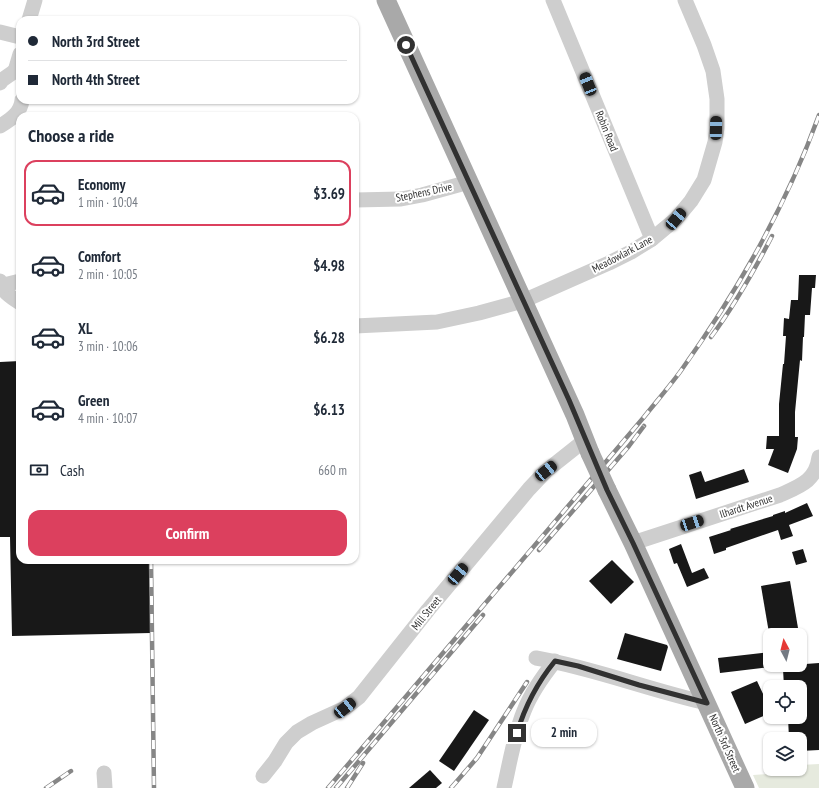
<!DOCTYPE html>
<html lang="en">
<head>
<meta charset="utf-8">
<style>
  :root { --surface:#fff; --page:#f2f2f3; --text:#1f2937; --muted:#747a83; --line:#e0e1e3; --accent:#dc405e }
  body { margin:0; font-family:"PT Sans Narrow",sans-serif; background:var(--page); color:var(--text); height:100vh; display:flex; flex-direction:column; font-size:15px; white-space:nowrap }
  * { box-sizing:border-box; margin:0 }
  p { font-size:13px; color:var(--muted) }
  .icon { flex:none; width:22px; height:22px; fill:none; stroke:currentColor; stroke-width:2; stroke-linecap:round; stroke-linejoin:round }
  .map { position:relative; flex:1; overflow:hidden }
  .sheet { position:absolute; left:16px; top:112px; width:343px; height:452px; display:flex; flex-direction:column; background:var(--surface); border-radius:12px; box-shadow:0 1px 3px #0004 }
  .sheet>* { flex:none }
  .hud { position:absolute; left:16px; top:16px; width:343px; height:88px; border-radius:12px; box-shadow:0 1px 3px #0004; display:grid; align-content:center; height:88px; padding:0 12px; background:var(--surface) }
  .needle { width:26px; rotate:353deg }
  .controls { position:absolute; left:763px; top:628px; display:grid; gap:8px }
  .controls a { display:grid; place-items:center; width:44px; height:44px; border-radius:8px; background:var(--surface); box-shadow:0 1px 3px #0004; font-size:20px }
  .end { position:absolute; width:18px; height:18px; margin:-9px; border:5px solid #313131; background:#fff; box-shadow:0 0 0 2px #fff }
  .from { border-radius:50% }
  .bubble { position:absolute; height:28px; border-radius:12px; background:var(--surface); box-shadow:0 1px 3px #0004; font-size:13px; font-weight:700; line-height:28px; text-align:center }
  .car { position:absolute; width:12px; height:24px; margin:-12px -6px; border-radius:5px; box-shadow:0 0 3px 1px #0007; background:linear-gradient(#222 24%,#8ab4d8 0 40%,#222 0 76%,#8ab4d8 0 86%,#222 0) }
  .hud b { display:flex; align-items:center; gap:14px; height:38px; font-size:15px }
  .hud b+b { border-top:1px solid var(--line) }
  .hud i { width:10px; height:10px; background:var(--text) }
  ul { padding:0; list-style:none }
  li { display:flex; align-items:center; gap:12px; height:66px; margin:0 8px 6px; padding:0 4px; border:2px solid transparent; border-radius:12px }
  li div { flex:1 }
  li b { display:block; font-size:15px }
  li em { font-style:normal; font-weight:700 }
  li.selected { border-color:var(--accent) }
  li>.icon { width:36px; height:36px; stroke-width:1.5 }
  h2 { padding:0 12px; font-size:18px; line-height:48px }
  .pay { display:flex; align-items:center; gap:10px; height:44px; padding:0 12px; font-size:15px }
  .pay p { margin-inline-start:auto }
  .button { display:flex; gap:8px; margin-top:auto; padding:8px 12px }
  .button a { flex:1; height:46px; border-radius:12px; background:var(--accent); color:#fff; font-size:16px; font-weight:700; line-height:46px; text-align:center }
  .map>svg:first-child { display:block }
  .green { fill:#e6eade }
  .building { fill:#181818 }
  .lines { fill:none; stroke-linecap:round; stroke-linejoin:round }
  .minor { stroke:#cecece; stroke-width:15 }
  .major { stroke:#a9a9a9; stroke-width:19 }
  .rail-casing { stroke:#868686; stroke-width:4.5 }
  .rail { stroke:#fff; stroke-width:3; stroke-dasharray:9; stroke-linecap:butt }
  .major-bridge { stroke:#a9a9a9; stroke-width:19 }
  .route { stroke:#313131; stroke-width:5 }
  .labels { text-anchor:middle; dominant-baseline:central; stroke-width:4; stroke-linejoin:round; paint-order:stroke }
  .street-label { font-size:11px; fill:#313131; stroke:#fff }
</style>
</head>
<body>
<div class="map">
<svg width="819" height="788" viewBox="0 0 819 788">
  <rect width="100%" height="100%" fill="#fff"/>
  <path class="green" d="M819,764v24h-60l-6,-13 15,-1 1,-7 1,2h30v-4z"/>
  <g class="building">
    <path d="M799,275h17l-1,13h-3l-2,27h-5l-1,22h-1l-1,24 -2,-1 -5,52v25h3l-1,12 -9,24 -20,-8 6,-16h-8l1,-13h12v-32l4,-40h1l2,-28h-3l1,-18 5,1 2,-19h7z"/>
    <path d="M20,361v199h129l2,73 -139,3 -2,-99h-10v-175z"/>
    <path d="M744,469l5,13 -53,17 -7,-24 12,-4 4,11z"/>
    <path d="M807,503l6,13 -24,9 4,11 -12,4 -3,-10 -52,18v2l-12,4 -5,-17 22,-7 -1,-1 43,-13v-1l12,-4v2z"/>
    <path d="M681,544l11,29 12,-5 5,10 -22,9 -10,-24 -3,1 -5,-15z"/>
    <path d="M803,549l4,13 -11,3 -4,-13z"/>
    <path d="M612,560l22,22 -23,22 -22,-23z"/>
    <path d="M790,581l8,47 -29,5 -8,-47z"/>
    <path d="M625,633l42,12 1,2 -7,24 -44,-12z"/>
    <path d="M770,652v15l-50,6 -2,-15z"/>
    <path d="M819,663v87l-19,1v-12h-11l-1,-22h12v-30h-16l-1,-18 9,-4z"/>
    <path d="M757,681l13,28v4l-25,11 -14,-32z"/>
    <path d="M474,710l15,10 -35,51 -15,-10z"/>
    <path d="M430,770l12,13 -6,5h-27z"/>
  </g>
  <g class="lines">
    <g class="minor">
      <path d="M553,0l99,239"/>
      <path d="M29,20l6,-20"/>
      <path d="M0,32l20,5"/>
      <path d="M15,71l5,-17"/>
      <path d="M0,83l2,-3 13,-9"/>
      <path d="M0,126c10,-6 21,-13 22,-26"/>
      <path d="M355,200l46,-1 21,-4 47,-13"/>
      <path d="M0,281c1,10 12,17 20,22"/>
      <path d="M0,286l20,-5"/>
      <path d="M355,326l82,-4 42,-9 44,-12 86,-38 22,-11 21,-13 24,-20 15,-18 13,-21 11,-38 2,-14v-29l-4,-28 -9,-26 -19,-45"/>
      <path d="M633,543l147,-48c20,-9 36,-14 39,-38"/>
      <path d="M536,658c58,10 113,32 171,45"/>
      <path d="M104,773l1,15"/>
      <path d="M263,776l12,-15 11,-18 11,-11 15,-9 33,-15 14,-11 69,-87 101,-121 17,-18 39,-31"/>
      <path d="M504,788c6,-26 10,-53 20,-77 7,-18 19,-35 31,-50"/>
    </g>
    <g class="major">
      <path d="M386,0l189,415 15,38"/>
      <path d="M607,490l26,53 112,245"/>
    </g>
    <defs>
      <g id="rail">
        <path d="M711,337c23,-31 43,-66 61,-101"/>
        <path d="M539,550l90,-104 15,-20"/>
        <path d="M151,560l3,228"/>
        <path d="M46,788l25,-17"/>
        <path d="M328,788l316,-371c12,-15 25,-30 36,-45 57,-80 106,-165 139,-257"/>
        <path d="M336,788l147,-173"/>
        <path d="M347,788l16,-25"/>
        <path d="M451,788l26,-30 50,-76"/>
      </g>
    </defs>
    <use href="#rail" class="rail-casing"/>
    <use href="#rail" class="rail"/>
    <path class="major-bridge" d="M590,453l17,37"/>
  </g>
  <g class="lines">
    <path class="route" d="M406,45l163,355 38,90 26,53 74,160 -68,-18 -61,-19 -23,-5c-18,22 -30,45 -38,72"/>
  </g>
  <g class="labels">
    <g class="street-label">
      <text transform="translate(607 131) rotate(68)">Robin Road</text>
      <text transform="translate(424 192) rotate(-12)">Stephens Drive</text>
      <text transform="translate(622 254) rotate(-28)">Meadowlark Lane</text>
      <text transform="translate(746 506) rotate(-18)">Ilhardt Avenue</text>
      <text transform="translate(426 613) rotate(-51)">Mill Street</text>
      <text transform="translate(725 743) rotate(66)">North 3rd Street</text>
    </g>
  </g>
</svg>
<div class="controls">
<a><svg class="needle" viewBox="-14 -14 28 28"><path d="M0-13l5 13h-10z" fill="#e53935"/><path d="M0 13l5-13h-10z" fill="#747a83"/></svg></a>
<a><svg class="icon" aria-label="locate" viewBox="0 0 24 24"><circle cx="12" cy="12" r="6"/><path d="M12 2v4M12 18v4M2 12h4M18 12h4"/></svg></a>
<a><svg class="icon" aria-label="layers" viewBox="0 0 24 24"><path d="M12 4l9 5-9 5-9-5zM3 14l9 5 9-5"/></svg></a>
</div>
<i class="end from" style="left:406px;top:45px"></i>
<i class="end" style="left:517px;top:733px"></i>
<div class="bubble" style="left:531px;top:719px;width:66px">2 min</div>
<i class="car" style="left:588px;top:84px;rotate:338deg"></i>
<i class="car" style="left:716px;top:128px;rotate:1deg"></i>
<i class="car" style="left:676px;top:219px;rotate:40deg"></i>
<i class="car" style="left:546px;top:471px;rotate:51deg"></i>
<i class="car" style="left:692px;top:523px;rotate:72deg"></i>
<i class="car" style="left:458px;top:574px;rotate:40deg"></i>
<i class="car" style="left:345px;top:708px;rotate:51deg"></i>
<div class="hud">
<b><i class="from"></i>North 3rd Street</b>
<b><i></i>North 4th Street</b>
</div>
<section class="sheet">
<h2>Choose a ride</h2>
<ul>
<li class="selected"><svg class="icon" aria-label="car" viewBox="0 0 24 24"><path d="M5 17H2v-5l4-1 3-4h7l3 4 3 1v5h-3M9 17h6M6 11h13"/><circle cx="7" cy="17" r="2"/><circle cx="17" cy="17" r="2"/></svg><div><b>Economy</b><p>1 min · 10:04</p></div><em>$3.69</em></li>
<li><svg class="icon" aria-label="car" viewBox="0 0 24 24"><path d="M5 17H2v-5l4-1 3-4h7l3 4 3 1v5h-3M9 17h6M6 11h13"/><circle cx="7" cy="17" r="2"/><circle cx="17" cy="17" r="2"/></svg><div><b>Comfort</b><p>2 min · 10:05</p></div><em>$4.98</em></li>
<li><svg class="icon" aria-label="car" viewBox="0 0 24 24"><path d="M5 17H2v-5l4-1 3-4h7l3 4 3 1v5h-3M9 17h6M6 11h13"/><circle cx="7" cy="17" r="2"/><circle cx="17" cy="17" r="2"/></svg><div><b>XL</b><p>3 min · 10:06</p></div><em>$6.28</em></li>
<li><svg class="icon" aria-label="car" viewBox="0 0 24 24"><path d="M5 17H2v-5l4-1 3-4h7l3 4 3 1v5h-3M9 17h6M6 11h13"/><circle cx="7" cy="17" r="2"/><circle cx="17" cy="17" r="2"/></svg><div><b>Green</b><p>4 min · 10:07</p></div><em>$6.13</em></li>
</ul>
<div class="pay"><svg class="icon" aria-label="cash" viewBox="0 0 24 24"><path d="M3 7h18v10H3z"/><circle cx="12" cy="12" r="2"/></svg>Cash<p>660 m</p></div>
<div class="button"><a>Confirm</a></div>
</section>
</div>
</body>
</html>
